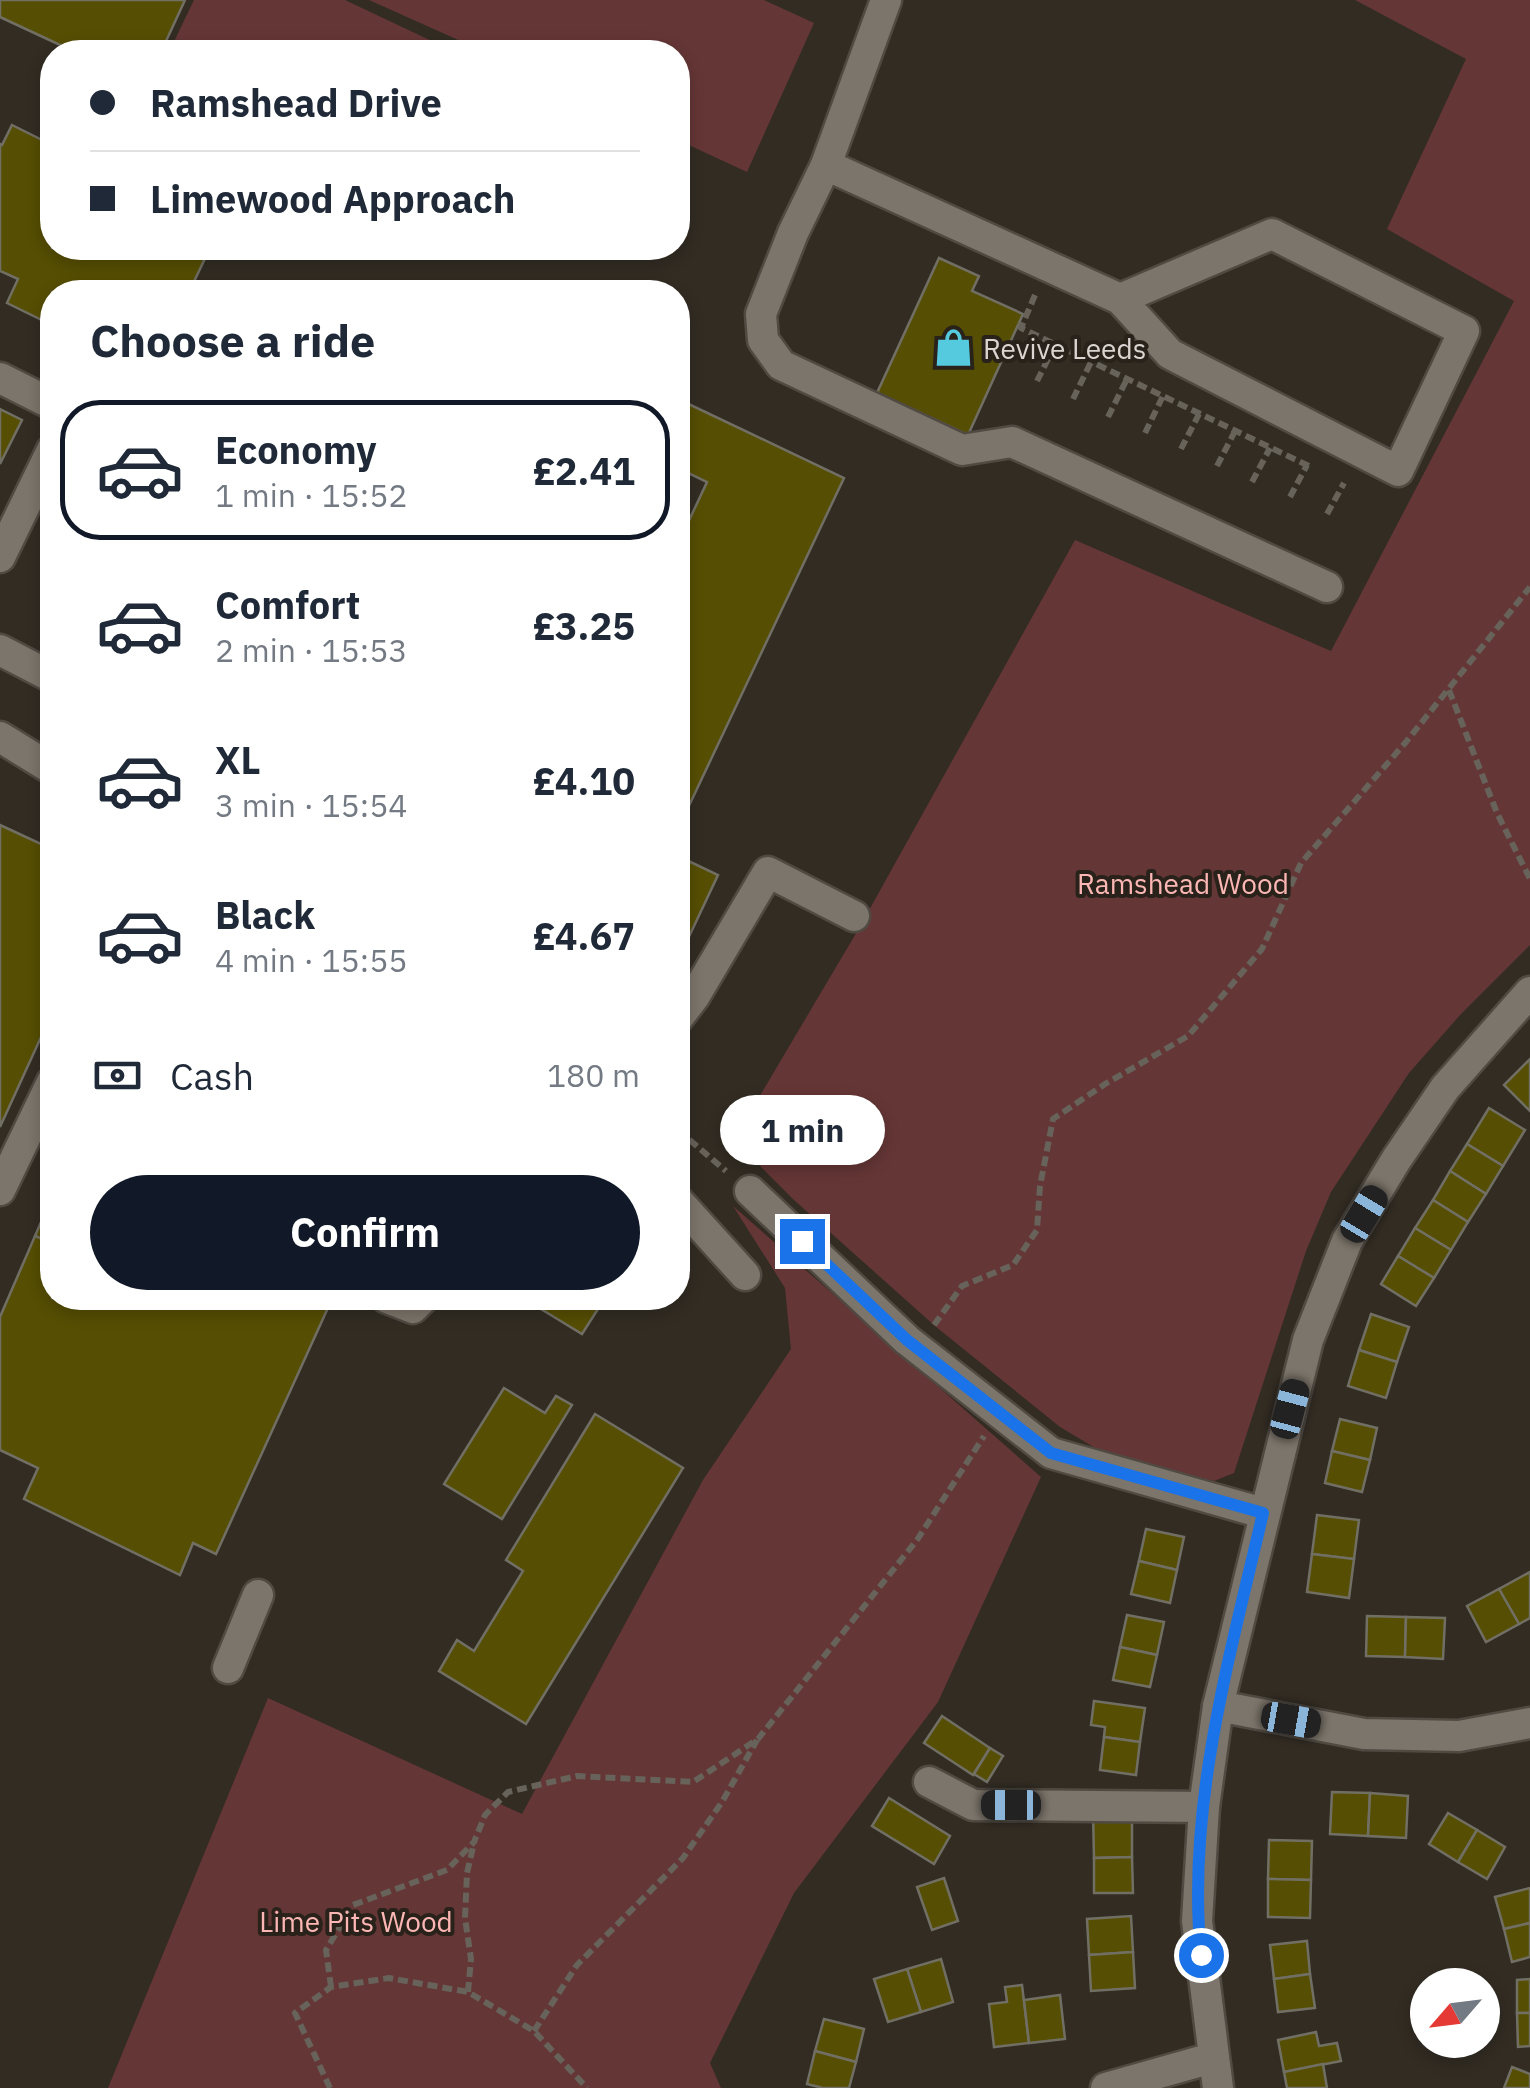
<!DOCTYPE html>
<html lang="en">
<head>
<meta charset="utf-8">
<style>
  :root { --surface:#fff; --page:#f2f2f3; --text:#1f2937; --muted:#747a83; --line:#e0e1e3; --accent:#111827 }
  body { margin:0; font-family:"IBM Plex Sans",sans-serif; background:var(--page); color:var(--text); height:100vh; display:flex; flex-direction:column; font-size:38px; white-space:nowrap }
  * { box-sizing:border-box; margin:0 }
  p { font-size:32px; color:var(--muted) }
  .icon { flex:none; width:55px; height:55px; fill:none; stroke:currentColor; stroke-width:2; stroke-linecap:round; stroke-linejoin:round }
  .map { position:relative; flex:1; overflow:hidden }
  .panel { position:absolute; left:40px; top:280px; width:650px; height:1030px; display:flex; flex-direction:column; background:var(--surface); border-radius:40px; box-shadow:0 5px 15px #0003 }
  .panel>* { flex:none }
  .banner { position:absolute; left:40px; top:40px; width:650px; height:220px; border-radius:40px; box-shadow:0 5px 15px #0003; display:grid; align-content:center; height:220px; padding:0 50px; background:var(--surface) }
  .needle { width:65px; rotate:242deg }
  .tools { position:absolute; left:1410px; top:1968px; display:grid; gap:20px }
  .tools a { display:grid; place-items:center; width:90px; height:90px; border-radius:50%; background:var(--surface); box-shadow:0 5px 15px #0003; font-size:50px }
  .end { position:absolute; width:45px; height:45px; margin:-22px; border:12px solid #1a73e8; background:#fff; box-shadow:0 0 0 5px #fff }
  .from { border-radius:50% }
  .bubble { position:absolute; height:70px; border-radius:35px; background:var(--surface); box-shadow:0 5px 15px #0003; font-size:32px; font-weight:700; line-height:70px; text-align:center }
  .car { position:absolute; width:30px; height:60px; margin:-30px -15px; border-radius:12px; box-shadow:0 0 8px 2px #0007; background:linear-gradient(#222 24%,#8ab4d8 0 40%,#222 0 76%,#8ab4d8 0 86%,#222 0) }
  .banner b { display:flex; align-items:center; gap:35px; height:95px; font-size:38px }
  .banner b+b { border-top:2px solid var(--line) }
  .banner i { width:25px; height:25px; background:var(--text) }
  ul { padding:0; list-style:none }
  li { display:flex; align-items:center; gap:30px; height:140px; margin:0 20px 15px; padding:0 30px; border:5px solid transparent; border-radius:40px }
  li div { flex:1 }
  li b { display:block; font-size:38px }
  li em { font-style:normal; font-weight:700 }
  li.on { border-color:var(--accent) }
  li>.icon { width:90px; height:90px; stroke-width:1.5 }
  h2 { padding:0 50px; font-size:45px; line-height:120px }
  .pay { display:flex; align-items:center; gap:25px; height:110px; padding:0 50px; font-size:38px }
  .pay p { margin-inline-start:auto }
  .action { display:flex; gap:20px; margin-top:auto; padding:20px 50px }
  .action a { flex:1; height:115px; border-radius:60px; background:var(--accent); color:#fff; font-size:40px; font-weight:700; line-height:115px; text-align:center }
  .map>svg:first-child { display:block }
  .green { fill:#653636 }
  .building { fill:#564e03; stroke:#716f64; stroke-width:2.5 }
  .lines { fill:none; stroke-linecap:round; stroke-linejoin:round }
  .minor-casing { stroke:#504a43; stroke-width:35 }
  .path { stroke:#67625a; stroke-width:6; stroke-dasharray:10 5; stroke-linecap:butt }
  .minor { stroke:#7c756b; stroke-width:30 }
  .route { stroke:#1a73e8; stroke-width:12 }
  .labels { text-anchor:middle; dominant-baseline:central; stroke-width:8; stroke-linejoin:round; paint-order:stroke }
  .poi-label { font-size:28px; fill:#dad5d0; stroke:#28221a; text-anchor:start }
  .park-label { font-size:28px; fill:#fcb6b3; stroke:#28221a }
</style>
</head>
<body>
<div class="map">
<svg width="1530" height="2088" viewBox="0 0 1530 2088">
  <rect width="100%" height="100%" fill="#322c23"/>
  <g class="green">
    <path d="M194,0h151l110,52h-286z"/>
    <path d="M369,0h395l50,23 -67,149 -69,-32v-88h-193z"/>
    <path d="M1355,0h175v945l-69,69 -52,59 -78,119 -25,59 -72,222 -20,8 -102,-23 -52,-31 -125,-101 -141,-126 -33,-33 -22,-36 119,-201 217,-390 256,111 183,-350 -127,-72 79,-170z"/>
    <path d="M733,1206l308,271 -103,225 -144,191 -84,170 11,25h-613l160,-390 254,116 181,-334 88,-131 -6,-61z"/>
  </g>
  <g class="building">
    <path d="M0,0h185l-24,52h-86l-75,-35z"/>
    <path d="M12,125l40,20v103h158l-21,44h-137v33l-45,-22 11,-24 -18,-8v-127l2,1z"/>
    <path d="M939,258l40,18 -7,15 51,23 -55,121 -91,-42z"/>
    <path d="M678,399l166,79 -166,351v-285l29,-62 -29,-14z"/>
    <path d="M0,409l22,11 -22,44z"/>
    <path d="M0,825l52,24v164l-52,114z"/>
    <path d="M678,856l40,19 -40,85z"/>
    <path d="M1530,1059v52l-26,-26z"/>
    <path d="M1489,1108l36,22 -22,36 -36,-22z"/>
    <path d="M1467,1144l36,22 -17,28 -36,-23z"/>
    <path d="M1450,1171l36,23 -18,28 -35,-22z"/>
    <path d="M52,1197v46l-17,-7z"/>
    <path d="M1433,1200l35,22 -17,28 -36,-22z"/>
    <path d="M1415,1228l36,22 -17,28 -36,-22z"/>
    <path d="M35,1236l17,7v55l280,1 -116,255 -23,-11 -13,32 -156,-76 14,-31 -38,-18v-133z"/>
    <path d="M1398,1256l36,22 -18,28 -35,-22z"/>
    <path d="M523,1298h82l-23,36z"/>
    <path d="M1371,1314l38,13 -12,35 -38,-12z"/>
    <path d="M1359,1350l38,12 -11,36 -38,-12z"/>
    <path d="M504,1388l41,25 11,-17 16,9 -70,114 -58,-35z"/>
    <path d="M595,1414l88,54 -157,256 -87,-53 18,-31 17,11 49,-80 -17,-11z"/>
    <path d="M1340,1419l37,9 -7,32 -38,-9z"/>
    <path d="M1332,1451l38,9 -8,32 -37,-9z"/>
    <path d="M1317,1515l42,5 -5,39 -42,-5z"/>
    <path d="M1146,1529l38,8 -7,33 -38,-9z"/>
    <path d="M1312,1554l42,5 -5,39 -42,-6z"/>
    <path d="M1139,1561l38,9 -7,33 -39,-9z"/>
    <path d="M1530,1572v46l-11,6 -20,-35z"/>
    <path d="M1499,1589l20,35 -33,18 -19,-36z"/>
    <path d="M1127,1615l37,7 -7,33 -37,-8z"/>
    <path d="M1367,1616l39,1 -1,40 -39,-1z"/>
    <path d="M1406,1617l39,1 -2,41 -38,-2z"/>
    <path d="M1120,1647l37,8 -7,32 -37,-7z"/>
    <path d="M1094,1701l51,7 -5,34 -36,-5 1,-10 -14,-2z"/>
    <path d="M942,1716l48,32 -17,27 -49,-32z"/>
    <path d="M1104,1737l36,5 -4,33 -36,-5z"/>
    <path d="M990,1748l13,8 -16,26 -13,-8z"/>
    <path d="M1332,1792l38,1 -2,43 -38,-2z"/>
    <path d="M1370,1793l38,3 -2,42 -38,-2z"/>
    <path d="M889,1798l61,38 -16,28 -62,-38z"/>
    <path d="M1093,1812h39v45l-38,1z"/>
    <path d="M1448,1813l29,17 -19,32 -29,-18z"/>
    <path d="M1477,1830l28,17 -18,32 -29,-17z"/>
    <path d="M1269,1840l43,1 -1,39 -43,-1z"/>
    <path d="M1132,1857l1,36h-39v-35z"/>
    <path d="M944,1878l14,43 -26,9 -15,-43z"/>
    <path d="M1268,1879l43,1 -1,38 -42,-1z"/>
    <path d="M1530,1888v35l-26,6 -9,-32z"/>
    <path d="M1131,1916l2,36 -44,3 -2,-36z"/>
    <path d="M1530,1923v34l-18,5 -8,-33z"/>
    <path d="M1307,1941l3,33 -36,5 -4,-34z"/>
    <path d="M1133,1952l2,36 -44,3 -2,-36z"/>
    <path d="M941,1959l12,43 -32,10 -14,-43z"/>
    <path d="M907,1969l14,43 -33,10 -14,-43z"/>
    <path d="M1310,1974l5,34 -37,4 -4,-33z"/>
    <path d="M1530,1979v34h-13v-33z"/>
    <path d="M1022,1985l7,58 -35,4 -5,-43 18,-2 -2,-15z"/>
    <path d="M1060,1995l5,44 -36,4 -5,-43z"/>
    <path d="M1517,2013h13v33l-12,1z"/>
    <path d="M824,2019l40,10 -8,33 -41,-11z"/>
    <path d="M1316,2032l3,14 18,-3 4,18 -57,11 -6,-32z"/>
    <path d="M815,2051l41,11 -7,26h-26l-16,-4z"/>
    <path d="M1323,2064l4,24h-40l-3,-16z"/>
    <path d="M1512,2067l18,7v14h-26z"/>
  </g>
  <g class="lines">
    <defs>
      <g id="minor">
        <path d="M886,0l-60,165 -33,68 -32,81 2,26 18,25 181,85 50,-8 315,145"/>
        <path d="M826,165l294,134 50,55 228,117 66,-140 -192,-97 -152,65"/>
        <path d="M0,378l52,26"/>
        <path d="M0,557l52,-107"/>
        <path d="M0,650l48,25"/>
        <path d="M0,737l52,32"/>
        <path d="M678,1018l16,-21 74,-125 86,44"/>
        <path d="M0,1190l52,-108"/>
        <path d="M750,1191l157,149 144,113 212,60"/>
        <path d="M678,1201l67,74"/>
        <path d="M387,1298l26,10 10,-10"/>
        <path d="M228,1668l30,-73"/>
        <path d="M1218,1706l146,28 95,2 71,-13"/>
        <path d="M929,1782l44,23 231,2"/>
        <path d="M1106,2088l106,-30"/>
        <path d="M1218,2088l-21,-167 7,-114 14,-101 90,-366 39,-99 49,-81 49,-72 85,-96"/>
      </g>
    </defs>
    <use href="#minor" class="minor-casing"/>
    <g class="path">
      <path d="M1035,295l-14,33 290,139"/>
      <path d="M1037,381l18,-36"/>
      <path d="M1073,399l18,-37"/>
      <path d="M1108,417l19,-38"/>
      <path d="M1145,433l18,-37"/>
      <path d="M1181,449l18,-35"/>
      <path d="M1217,466l18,-35"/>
      <path d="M1252,482l18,-34"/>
      <path d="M1290,497l17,-32"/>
      <path d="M1327,514l17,-31"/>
      <path d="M1449,690l48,123 33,66"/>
      <path d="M678,1130l48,41"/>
      <path d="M934,1325l28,-39 51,-21 24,-35 3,-44 13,-67 52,-35 83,-48 74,-87 39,-86 105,-121 124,-155"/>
      <path d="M331,1987l-5,-37 27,-45 94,-35 27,-28 11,-27 23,-23 69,-16 116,6 65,-43 159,-199 67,-104"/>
      <path d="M468,1992l3,-33 -6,-41 2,-45 7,-30"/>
      <path d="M534,2031l43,-66 106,-107 39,-56 35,-62"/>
      <path d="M330,2088l-35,-75 36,-26 58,-9 79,14 66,39 53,57"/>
    </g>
    <use href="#minor" class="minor"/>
  </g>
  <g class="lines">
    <path class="route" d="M802,1241l105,99 144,113 212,60c-33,143 -77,294 -62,442"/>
  </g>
  <defs>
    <symbol id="shop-bare" viewBox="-9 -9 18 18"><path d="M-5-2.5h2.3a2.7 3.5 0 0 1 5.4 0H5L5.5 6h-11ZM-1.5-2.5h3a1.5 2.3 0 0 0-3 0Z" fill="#55cade" stroke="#28221a" stroke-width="2.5" paint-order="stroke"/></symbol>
  </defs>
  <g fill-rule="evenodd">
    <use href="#shop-bare" x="926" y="320" width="55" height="55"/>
  </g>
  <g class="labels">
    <g class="poi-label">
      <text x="983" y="348">Revive Leeds</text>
    </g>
    <g class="park-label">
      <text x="1183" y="883">Ramshead Wood</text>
      <text x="356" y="1921">Lime Pits Wood</text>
    </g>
  </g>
</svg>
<div class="tools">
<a><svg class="needle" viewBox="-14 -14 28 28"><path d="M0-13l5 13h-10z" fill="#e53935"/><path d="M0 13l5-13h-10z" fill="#747a83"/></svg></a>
</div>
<i class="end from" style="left:1201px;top:1955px"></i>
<i class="end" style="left:802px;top:1241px"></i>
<div class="bubble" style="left:720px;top:1095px;width:165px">1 min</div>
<i class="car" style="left:1364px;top:1214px;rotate:31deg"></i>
<i class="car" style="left:1290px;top:1409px;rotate:15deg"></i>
<i class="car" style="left:1291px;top:1720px;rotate:100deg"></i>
<i class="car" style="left:1011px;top:1805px;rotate:270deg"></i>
<div class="banner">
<b><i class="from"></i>Ramshead Drive</b>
<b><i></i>Limewood Approach</b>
</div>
<section class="panel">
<h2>Choose a ride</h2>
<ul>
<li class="on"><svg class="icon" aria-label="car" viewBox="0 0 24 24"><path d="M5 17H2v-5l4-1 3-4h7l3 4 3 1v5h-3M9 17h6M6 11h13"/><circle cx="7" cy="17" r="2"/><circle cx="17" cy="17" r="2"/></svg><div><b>Economy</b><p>1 min · 15:52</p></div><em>£2.41</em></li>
<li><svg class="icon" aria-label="car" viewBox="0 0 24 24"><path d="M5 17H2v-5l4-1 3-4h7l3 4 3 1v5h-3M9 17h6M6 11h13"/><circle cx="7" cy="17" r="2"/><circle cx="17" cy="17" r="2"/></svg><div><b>Comfort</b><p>2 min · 15:53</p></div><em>£3.25</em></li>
<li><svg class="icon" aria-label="car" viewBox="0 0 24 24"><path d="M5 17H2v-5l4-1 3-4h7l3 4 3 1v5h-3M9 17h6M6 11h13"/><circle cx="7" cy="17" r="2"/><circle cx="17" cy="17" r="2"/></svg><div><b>XL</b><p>3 min · 15:54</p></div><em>£4.10</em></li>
<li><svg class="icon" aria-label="car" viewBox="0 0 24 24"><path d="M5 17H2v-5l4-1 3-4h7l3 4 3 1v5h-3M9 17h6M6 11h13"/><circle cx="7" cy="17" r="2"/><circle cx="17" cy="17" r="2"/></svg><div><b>Black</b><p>4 min · 15:55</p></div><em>£4.67</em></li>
</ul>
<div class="pay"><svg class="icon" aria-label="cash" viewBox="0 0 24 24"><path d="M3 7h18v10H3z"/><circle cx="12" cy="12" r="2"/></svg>Cash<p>180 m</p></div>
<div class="action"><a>Confirm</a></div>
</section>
</div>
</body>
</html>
